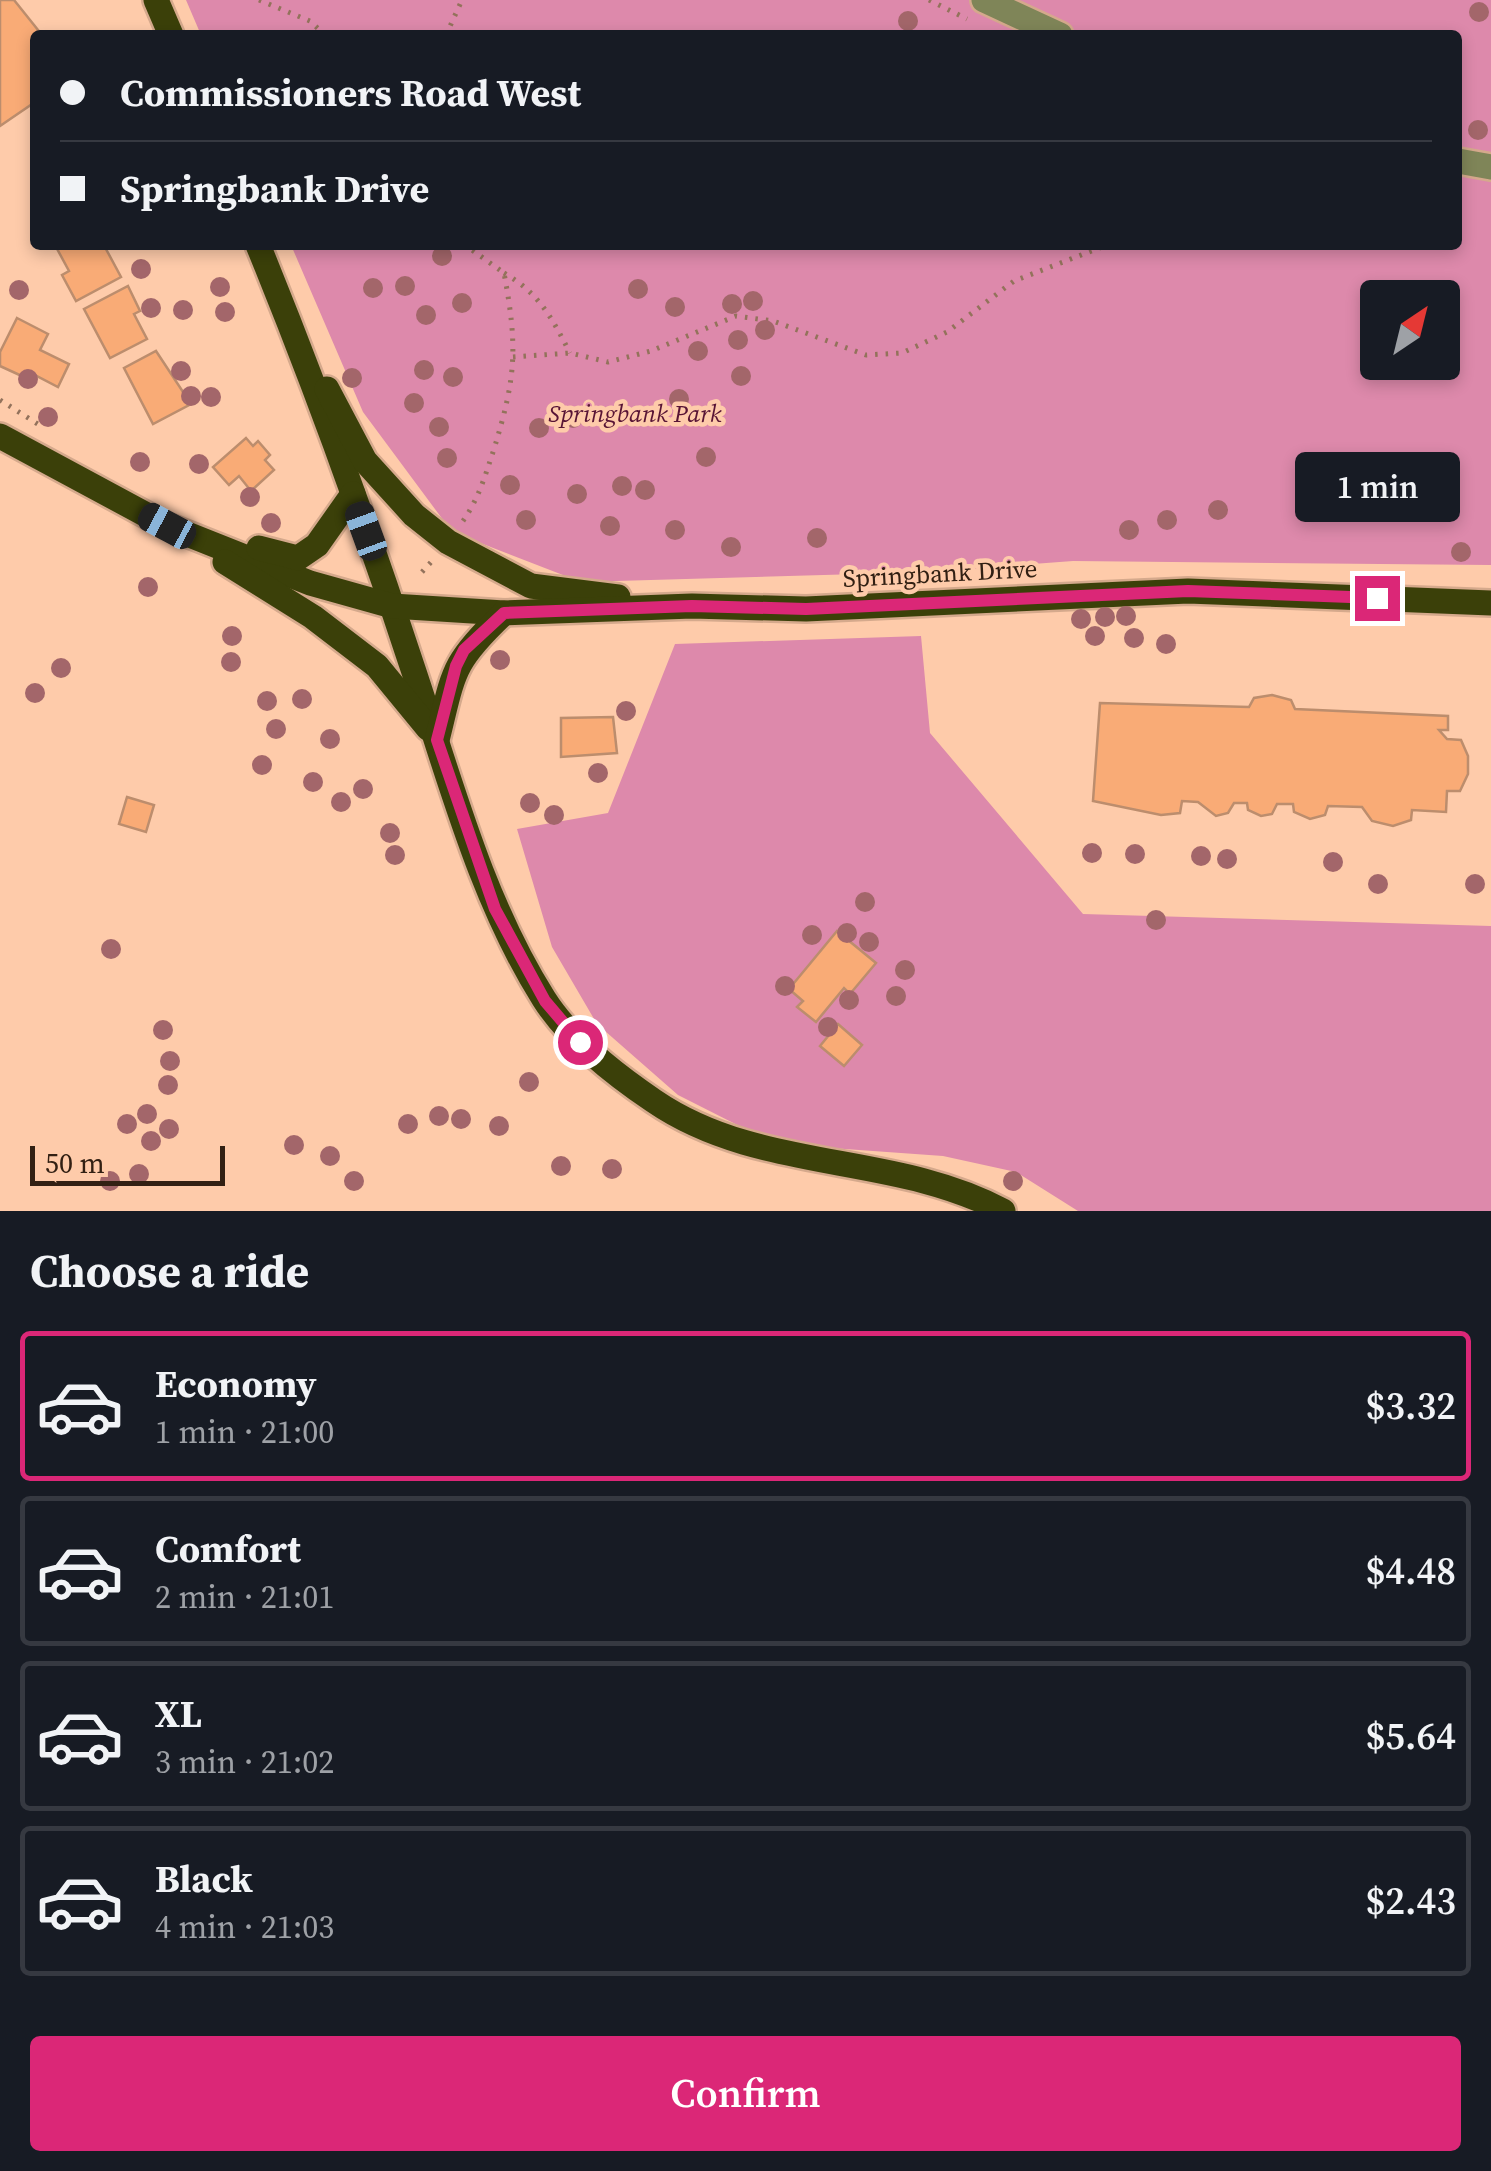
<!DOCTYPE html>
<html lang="en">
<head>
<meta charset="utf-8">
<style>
  :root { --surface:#171b24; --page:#242831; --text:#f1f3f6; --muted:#9ea1a6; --line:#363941; --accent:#db2777 }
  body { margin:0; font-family:"Source Serif 4",serif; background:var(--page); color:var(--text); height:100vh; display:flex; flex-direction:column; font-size:38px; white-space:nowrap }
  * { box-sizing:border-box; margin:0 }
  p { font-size:32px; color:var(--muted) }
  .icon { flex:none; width:55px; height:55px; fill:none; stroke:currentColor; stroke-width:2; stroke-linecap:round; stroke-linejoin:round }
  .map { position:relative; height:1211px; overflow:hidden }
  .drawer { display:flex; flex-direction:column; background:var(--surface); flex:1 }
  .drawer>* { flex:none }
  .top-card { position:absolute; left:30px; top:30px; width:1432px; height:220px; border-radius:10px; box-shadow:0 5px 15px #0003; display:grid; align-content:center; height:220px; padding:0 30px; background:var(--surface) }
  .needle { width:65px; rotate:35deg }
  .tools { position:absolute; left:1360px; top:280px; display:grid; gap:20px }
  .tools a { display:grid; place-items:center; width:100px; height:100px; border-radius:10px; background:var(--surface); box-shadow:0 5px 15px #0003; font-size:50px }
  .scale { position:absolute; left:30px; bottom:25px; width:195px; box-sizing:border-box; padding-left:10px; border:5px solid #322013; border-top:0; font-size:28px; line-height:35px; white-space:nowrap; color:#322013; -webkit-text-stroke:8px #fecbaa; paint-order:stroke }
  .end { position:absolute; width:45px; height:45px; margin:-22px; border:12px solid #db2777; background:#fff; box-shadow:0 0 0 5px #fff }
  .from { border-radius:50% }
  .bubble { position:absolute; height:70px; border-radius:10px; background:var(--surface); box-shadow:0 5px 15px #0003; font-size:32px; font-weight:600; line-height:70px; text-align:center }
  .car { position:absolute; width:30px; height:60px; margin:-30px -15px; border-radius:12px; box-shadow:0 0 8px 2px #0007; background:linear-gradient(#222 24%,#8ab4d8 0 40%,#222 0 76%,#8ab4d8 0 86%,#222 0) }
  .top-card b { display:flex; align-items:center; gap:35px; height:95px; font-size:38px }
  .top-card b+b { border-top:2px solid var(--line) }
  .top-card i { width:25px; height:25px; background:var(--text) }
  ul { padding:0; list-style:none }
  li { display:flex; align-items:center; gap:30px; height:150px; margin:0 20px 15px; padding:0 10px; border:5px solid var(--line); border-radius:10px }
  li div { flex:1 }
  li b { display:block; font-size:38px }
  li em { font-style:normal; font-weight:600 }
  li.active { border-color:var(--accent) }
  li>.icon { width:90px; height:90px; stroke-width:1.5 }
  h2 { padding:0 30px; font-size:45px; line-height:120px }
  .cta { display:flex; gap:20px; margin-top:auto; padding:20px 30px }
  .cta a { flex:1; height:115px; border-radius:10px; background:var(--accent); color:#fff; font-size:40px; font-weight:600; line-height:115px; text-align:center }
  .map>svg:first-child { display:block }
  .green { fill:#dd89ab; fill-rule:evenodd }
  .building { fill:#f9ab76; stroke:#bc8d6d; stroke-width:2.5 }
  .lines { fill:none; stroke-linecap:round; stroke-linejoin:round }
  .minor-casing { stroke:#d5a98c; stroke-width:30 }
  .major-casing { stroke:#d5a98c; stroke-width:30 }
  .path { stroke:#93725b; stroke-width:5; stroke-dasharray:2.5 8; stroke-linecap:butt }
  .minor { stroke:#7f8558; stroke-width:25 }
  .major { stroke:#3b4009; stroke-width:25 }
  .tree { fill:#a3666a }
  .route { stroke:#db2777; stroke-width:12 }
  .labels { text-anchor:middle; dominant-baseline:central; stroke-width:9; stroke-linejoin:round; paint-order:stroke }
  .park-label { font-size:25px; font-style:italic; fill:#581435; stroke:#fecbaa }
  .street-label { font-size:25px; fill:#322013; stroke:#fecbaa }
</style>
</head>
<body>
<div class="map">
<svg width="1491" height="1211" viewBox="0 0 1491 1211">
  <rect width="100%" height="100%" fill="#fecbaa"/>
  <g class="green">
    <path d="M186,0h1305v565l-418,-4 -144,11 -348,10 -129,-50 -89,-120 -72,-167h1167v-210h-1257zM1378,298h64v64h-64z"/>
    <path d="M921,636l9,97 153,181 408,12v285h-413l-62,-39 -73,-16 -168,-12 -97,-49 -81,-71 -45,-77 -35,-118 91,-16 67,-169z"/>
  </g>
  <g class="building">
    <path d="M0,0h14l28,35h-7v67l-35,24z"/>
    <path d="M55,245h56l-5,4 15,28 -45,24 -14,-26 7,-4z"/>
    <path d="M128,286l12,25 -6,3 13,25 -37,19 -26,-49z"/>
    <path d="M17,318l31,16 -8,16 29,14 -11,23 -31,-16 -3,6 -24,-11v-14z"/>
    <path d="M156,351l35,53 -38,20 -29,-56z"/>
    <path d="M246,438l7,8 5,-5 12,14 -5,5 9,10 -23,21 -12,-15 -10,9 -16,-18z"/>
    <path d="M1272,695l19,5 4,9 153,7v14h-9l8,9 14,1 7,16v18l-8,17h-13l-1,21 -34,-2 -1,10 -18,6 -21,-5 -10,-14 -34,-1 -3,9 -15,4 -16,-7 -1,-8h-16l-5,10 -11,2 -13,-6 -1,-7h-13l-6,10 -12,3 -18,-14 -16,-1 -2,12 -19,2 -68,-14 7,-98 149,4 5,-9z"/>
    <path d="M613,717l4,36 -56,4v-39z"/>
    <path d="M127,797l27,8 -8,27 -27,-8z"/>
    <path d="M837,931l39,32 -26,31 -6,-6 -28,34 -19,-15 6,-6 -14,-12z"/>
    <path d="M838,1024l24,21 -18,21 -24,-20z"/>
  </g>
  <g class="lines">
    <defs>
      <g id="minor">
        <path d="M984,0l76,35"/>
        <path d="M1458,161l33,6"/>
      </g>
      <g id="major">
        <path d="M156,0l15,35"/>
        <path d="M258,245c56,137 107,277 153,418 38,112 69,235 133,336 26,41 70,75 110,102 105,72 239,51 349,110"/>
        <path d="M327,389l38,72 49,54 34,27 83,44 87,11"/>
        <path d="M0,436l167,90 143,57 82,23 112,7 188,-7 114,3 382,-18 303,12"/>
        <path d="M259,548l39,10 19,-13 36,-51"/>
        <path d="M225,562l88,55 64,49 51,62"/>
        <path d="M437,740c17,-68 14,-77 67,-127"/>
      </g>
    </defs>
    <use href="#minor" class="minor-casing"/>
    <use href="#major" class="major-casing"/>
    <g class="path">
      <path d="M259,0l51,21 15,14"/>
      <path d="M929,0l38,19"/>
      <path d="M446,35l16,-35"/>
      <path d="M504,273c35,20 48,45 66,80"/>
      <path d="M513,357l57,-4 38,9 43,-11 85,-35 37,5 93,34 36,-2 45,-21 67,-51 93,-36"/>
      <path d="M0,400l44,28"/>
      <path d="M463,521c16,-23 22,-45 31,-72 22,-72 24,-101 10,-176l-39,-28"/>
      <path d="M422,572l10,-11"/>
    </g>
    <use href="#minor" class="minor"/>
    <use href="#major" class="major"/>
  </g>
  <g class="tree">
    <circle cx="1479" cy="12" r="10"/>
    <circle cx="908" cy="21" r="10"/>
    <circle cx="1478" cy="130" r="10"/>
    <circle cx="442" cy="256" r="10"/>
    <circle cx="141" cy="269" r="10"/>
    <circle cx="405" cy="286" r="10"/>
    <circle cx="220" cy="287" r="10"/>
    <circle cx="373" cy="288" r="10"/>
    <circle cx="638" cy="289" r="10"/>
    <circle cx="19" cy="290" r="10"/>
    <circle cx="753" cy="301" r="10"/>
    <circle cx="462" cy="303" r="10"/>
    <circle cx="732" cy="304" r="10"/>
    <circle cx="675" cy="307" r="10"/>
    <circle cx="151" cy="308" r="10"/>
    <circle cx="183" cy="310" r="10"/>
    <circle cx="225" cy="312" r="10"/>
    <circle cx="426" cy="315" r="10"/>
    <circle cx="765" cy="330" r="10"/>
    <circle cx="738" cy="340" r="10"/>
    <circle cx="698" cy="351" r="10"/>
    <circle cx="424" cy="370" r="10"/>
    <circle cx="181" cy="371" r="10"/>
    <circle cx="741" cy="376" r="10"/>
    <circle cx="453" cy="377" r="10"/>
    <circle cx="352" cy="378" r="10"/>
    <circle cx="28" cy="379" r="10"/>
    <circle cx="191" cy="396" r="10"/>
    <circle cx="211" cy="397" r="10"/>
    <circle cx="679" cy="399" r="10"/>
    <circle cx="414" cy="403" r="10"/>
    <circle cx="48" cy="417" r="10"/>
    <circle cx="573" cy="418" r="10"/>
    <circle cx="439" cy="427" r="10"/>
    <circle cx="539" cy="428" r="10"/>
    <circle cx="706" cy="457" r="10"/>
    <circle cx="447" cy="458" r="10"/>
    <circle cx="140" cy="462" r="10"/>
    <circle cx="199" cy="464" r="10"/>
    <circle cx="510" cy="485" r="10"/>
    <circle cx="622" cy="486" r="10"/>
    <circle cx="645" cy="490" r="10"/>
    <circle cx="577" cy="494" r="10"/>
    <circle cx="250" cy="497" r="10"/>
    <circle cx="1218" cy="510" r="10"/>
    <circle cx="526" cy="520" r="10"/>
    <circle cx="1167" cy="520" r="10"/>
    <circle cx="271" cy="523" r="10"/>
    <circle cx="610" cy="526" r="10"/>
    <circle cx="675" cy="530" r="10"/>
    <circle cx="1129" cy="530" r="10"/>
    <circle cx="817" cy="538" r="10"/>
    <circle cx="731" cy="547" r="10"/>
    <circle cx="1461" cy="552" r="10"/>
    <circle cx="148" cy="587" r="10"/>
    <circle cx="1126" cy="616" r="10"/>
    <circle cx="1105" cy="617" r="10"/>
    <circle cx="1081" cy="619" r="10"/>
    <circle cx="232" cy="636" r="10"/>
    <circle cx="1095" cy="636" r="10"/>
    <circle cx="1134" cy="638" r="10"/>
    <circle cx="1166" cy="644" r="10"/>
    <circle cx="500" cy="660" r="10"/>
    <circle cx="231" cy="662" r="10"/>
    <circle cx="61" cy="668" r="10"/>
    <circle cx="35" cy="693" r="10"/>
    <circle cx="302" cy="699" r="10"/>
    <circle cx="267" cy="701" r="10"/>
    <circle cx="626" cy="711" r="10"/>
    <circle cx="276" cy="729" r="10"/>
    <circle cx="330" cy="739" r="10"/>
    <circle cx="262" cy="765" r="10"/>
    <circle cx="598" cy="773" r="10"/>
    <circle cx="313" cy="782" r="10"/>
    <circle cx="363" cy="789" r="10"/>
    <circle cx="341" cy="802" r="10"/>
    <circle cx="530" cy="803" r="10"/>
    <circle cx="554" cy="815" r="10"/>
    <circle cx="390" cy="833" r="10"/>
    <circle cx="1092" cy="853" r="10"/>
    <circle cx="1135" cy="854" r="10"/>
    <circle cx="395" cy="855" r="10"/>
    <circle cx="1201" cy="856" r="10"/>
    <circle cx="1227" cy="859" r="10"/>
    <circle cx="1333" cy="862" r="10"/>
    <circle cx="1378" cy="884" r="10"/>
    <circle cx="1475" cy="884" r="10"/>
    <circle cx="865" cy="902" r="10"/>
    <circle cx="1156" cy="920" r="10"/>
    <circle cx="847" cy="933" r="10"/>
    <circle cx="812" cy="935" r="10"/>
    <circle cx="869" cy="942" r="10"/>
    <circle cx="111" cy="949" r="10"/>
    <circle cx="905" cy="970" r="10"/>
    <circle cx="785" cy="986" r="10"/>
    <circle cx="896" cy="996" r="10"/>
    <circle cx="849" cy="1000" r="10"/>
    <circle cx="828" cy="1027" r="10"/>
    <circle cx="163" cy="1030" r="10"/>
    <circle cx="170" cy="1061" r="10"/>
    <circle cx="529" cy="1082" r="10"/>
    <circle cx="168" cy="1085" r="10"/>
    <circle cx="147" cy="1114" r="10"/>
    <circle cx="439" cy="1116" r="10"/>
    <circle cx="461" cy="1119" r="10"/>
    <circle cx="127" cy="1124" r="10"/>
    <circle cx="408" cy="1124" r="10"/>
    <circle cx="499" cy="1126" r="10"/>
    <circle cx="169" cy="1129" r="10"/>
    <circle cx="151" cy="1141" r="10"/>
    <circle cx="294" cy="1145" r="10"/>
    <circle cx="330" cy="1156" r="10"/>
    <circle cx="561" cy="1166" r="10"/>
    <circle cx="612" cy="1169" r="10"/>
    <circle cx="139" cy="1174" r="10"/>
    <circle cx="110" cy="1181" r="10"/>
    <circle cx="354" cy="1181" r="10"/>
    <circle cx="1013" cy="1181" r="10"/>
  </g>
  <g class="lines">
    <path class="route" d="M580,1042l-35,-41 -50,-92 -58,-169 19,-74 8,-16 40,-37 188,-7 114,3 382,-18 189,7"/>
  </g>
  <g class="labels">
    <g class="park-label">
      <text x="635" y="413">Springbank Park</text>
    </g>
    <g class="street-label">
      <text transform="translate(940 573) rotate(-3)">Springbank Drive</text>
    </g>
  </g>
</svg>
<div class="tools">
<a><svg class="needle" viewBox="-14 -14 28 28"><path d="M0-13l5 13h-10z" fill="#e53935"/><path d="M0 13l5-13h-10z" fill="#9ea1a6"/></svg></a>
</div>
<div class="scale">50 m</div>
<i class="end from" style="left:580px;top:1042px"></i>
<i class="end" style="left:1377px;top:598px"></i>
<div class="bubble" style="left:1295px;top:452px;width:165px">1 min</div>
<i class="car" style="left:167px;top:526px;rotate:298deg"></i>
<i class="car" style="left:366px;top:531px;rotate:340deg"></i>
<div class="top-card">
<b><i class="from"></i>Commissioners Road West</b>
<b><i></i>Springbank Drive</b>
</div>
</div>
<section class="drawer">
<h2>Choose a ride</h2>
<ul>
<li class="active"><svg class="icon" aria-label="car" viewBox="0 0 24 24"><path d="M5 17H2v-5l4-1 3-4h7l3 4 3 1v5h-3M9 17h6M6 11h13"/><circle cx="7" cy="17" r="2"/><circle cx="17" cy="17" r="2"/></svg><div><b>Economy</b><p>1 min · 21:00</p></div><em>$3.32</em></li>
<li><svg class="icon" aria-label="car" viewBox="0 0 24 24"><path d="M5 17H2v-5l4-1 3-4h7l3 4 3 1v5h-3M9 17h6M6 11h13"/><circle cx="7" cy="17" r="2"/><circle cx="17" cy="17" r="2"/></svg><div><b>Comfort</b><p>2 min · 21:01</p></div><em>$4.48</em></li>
<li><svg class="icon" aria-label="car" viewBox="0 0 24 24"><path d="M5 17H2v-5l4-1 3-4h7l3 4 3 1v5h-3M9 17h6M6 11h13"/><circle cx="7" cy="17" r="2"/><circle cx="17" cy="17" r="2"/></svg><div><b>XL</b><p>3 min · 21:02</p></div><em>$5.64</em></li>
<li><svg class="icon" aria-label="car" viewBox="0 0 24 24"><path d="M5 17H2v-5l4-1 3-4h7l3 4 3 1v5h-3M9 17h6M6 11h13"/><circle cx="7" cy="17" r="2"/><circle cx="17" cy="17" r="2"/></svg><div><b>Black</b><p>4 min · 21:03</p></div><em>$2.43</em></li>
</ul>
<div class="cta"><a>Confirm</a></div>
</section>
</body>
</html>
